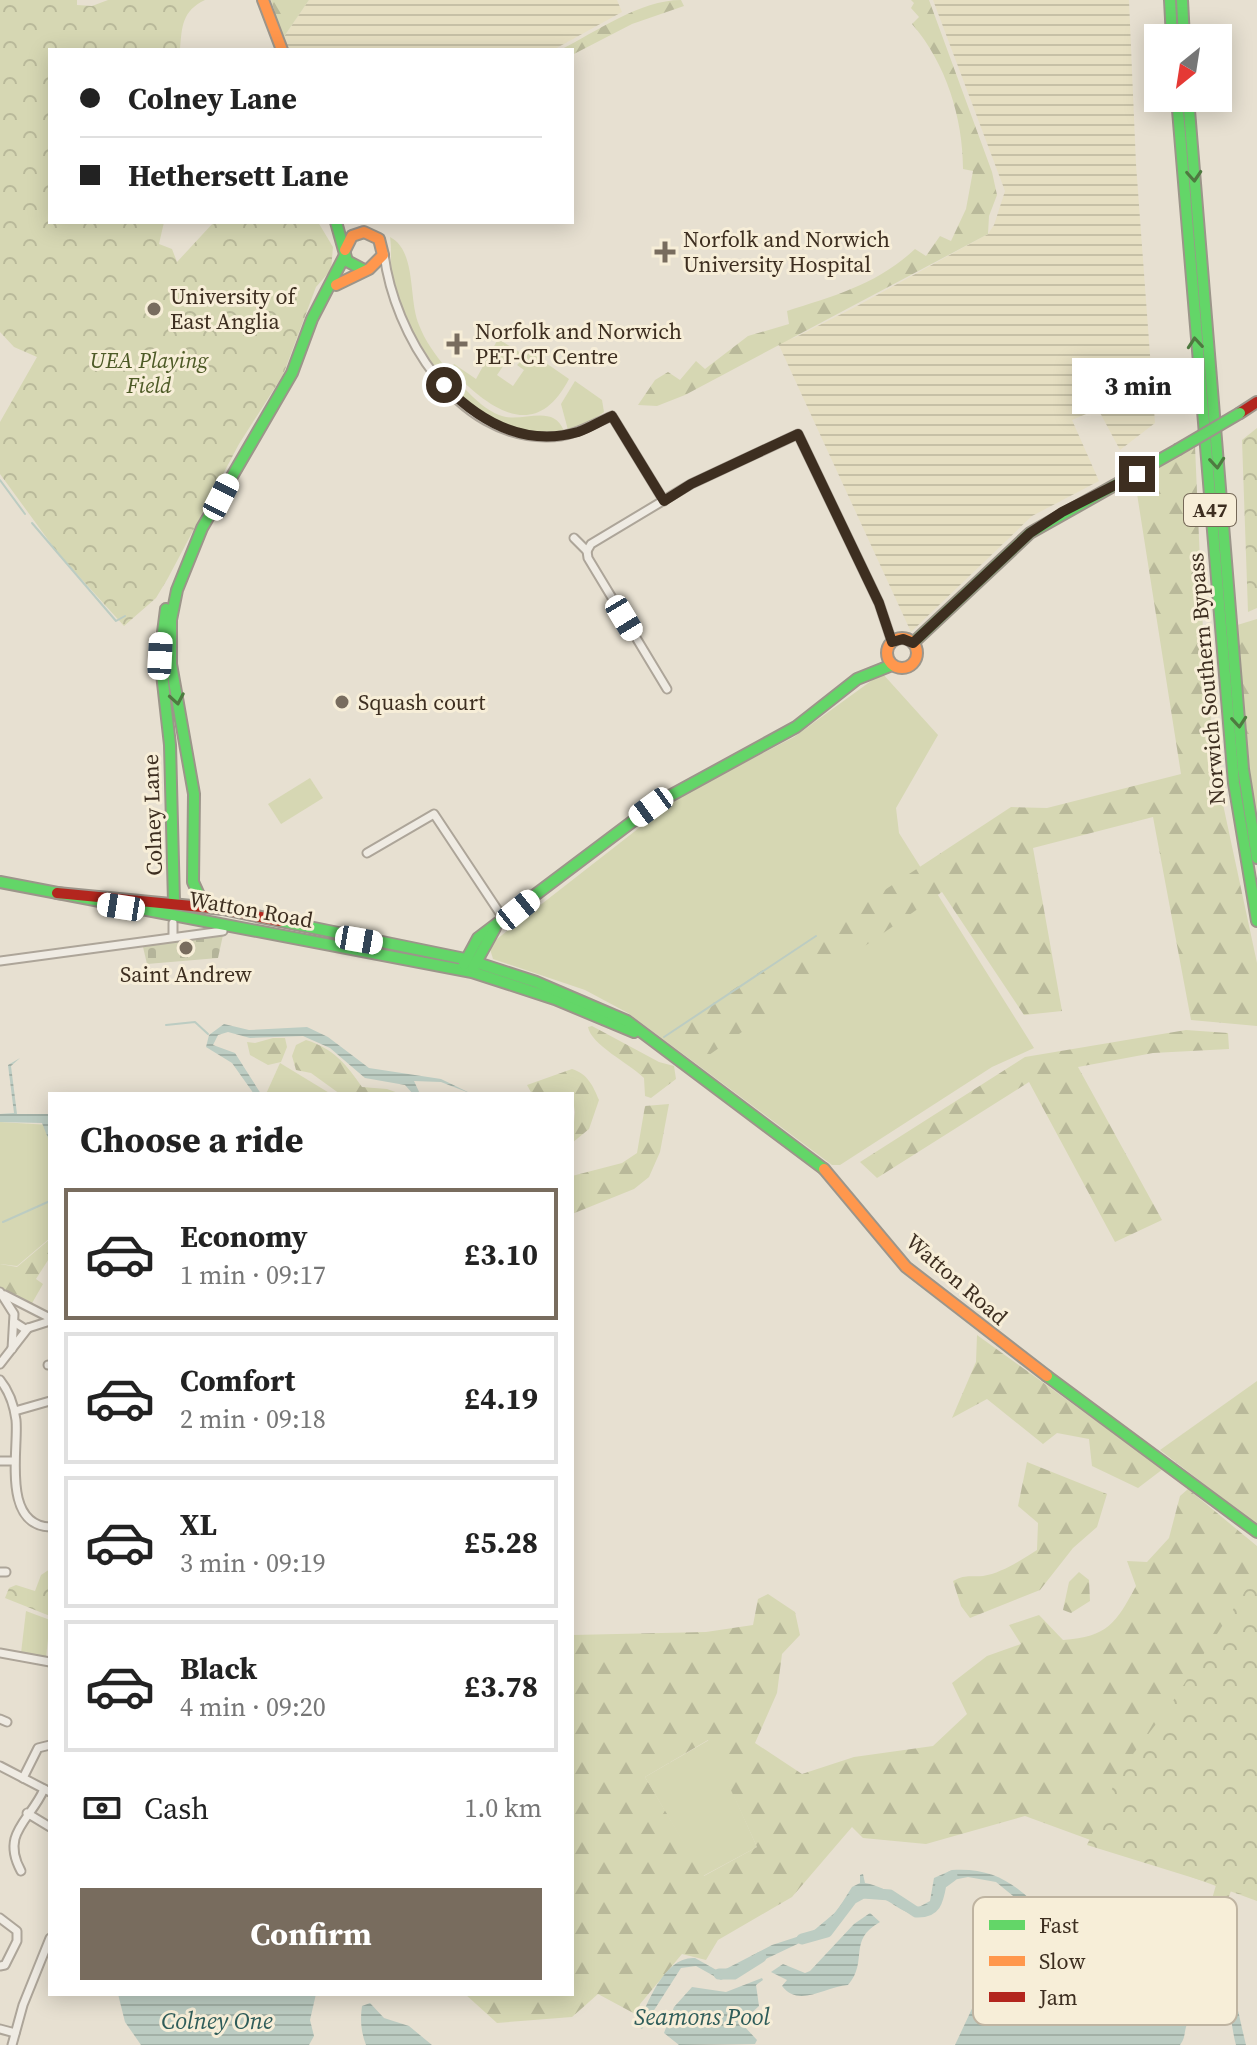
<!DOCTYPE html>
<html lang="en">
<head>
<meta charset="utf-8">
<style>
  :root { --surface:#fff; --page:#f6f6f6; --text:#222; --muted:#767676; --line:#e0e0e0; --accent:#786c5e }
  body { margin:0; font-family:"Source Serif 4",serif; background:var(--page); color:var(--text); height:100vh; display:flex; flex-direction:column; font-size:30px; white-space:nowrap }
  * { box-sizing:border-box; margin:0 }
  p { font-size:26px; color:var(--muted) }
  .icon { flex:none; width:44px; height:44px; fill:none; stroke:currentColor; stroke-width:2; stroke-linecap:round; stroke-linejoin:round }
  .map { position:relative; flex:1; overflow:hidden }
  .details { position:absolute; left:48px; top:1092px; width:526px; height:904px; display:flex; flex-direction:column; background:var(--surface); border-radius:0px; box-shadow:0 4px 20px #0003 }
  .details>* { flex:none }
  .banner { position:absolute; left:48px; top:48px; width:526px; height:176px; border-radius:0px; box-shadow:0 4px 20px #0003; display:grid; align-content:center; height:176px; padding:0 32px; background:var(--surface) }
  .needle { width:52px; rotate:210deg }
  .tools { position:absolute; left:1144px; top:24px; display:grid; gap:16px }
  .tools a { display:grid; place-items:center; width:88px; height:88px; border-radius:0px; background:var(--surface); box-shadow:0 4px 20px #0003; font-size:40px }
  .end { position:absolute; width:36px; height:36px; margin:-18px; border:10px solid #3d2e20; background:#fff; box-shadow:0 0 0 4px #fff }
  .from { border-radius:50% }
  .bubble { position:absolute; height:56px; border-radius:0px; background:var(--surface); box-shadow:0 4px 20px #0003; font-size:26px; font-weight:700; line-height:56px; text-align:center }
  .car { position:absolute; width:24px; height:48px; margin:-24px -12px; border-radius:10px; box-shadow:0 0 6px 2px #0007; background:linear-gradient(#fff 24%,#345 0 40%,#fff 0 76%,#345 0 86%,#fff 0) }
  .banner b { display:flex; align-items:center; gap:28px; height:76px; font-size:30px }
  .banner b+b { border-top:2px solid var(--line) }
  .banner i { width:20px; height:20px; background:var(--text) }
  ul { padding:0; list-style:none }
  li { display:flex; align-items:center; gap:24px; height:132px; margin:0 16px 12px; padding:0 16px; border:4px solid var(--line); border-radius:0px }
  li div { flex:1 }
  li b { display:block; font-size:30px }
  li em { font-style:normal; font-weight:700 }
  li.current { border-color:var(--accent) }
  li>.icon { width:72px; height:72px; stroke-width:1.5 }
  h2 { padding:0 32px; font-size:36px; line-height:96px }
  .pay { display:flex; align-items:center; gap:20px; height:88px; padding:0 32px; font-size:30px }
  .pay p { margin-inline-start:auto }
  .cta { display:flex; gap:16px; margin-top:auto; padding:16px 32px }
  .cta a { flex:1; height:92px; border-radius:0px; background:var(--accent); color:#fff; font-size:32px; font-weight:700; line-height:92px; text-align:center }
  .map>svg:first-child { display:block }
  .farmland { fill:url(#farmland-rules) }
  .grass { fill:#d6d7b3 }
  .forest { fill:url(#forest-firs); fill-rule:evenodd }
  .cemetery { fill:url(#cemetery-stones) }
  .park { fill:url(#park-crowns) }
  .water { fill:url(#water-rules) }
  .lines { fill:none; stroke-linecap:round; stroke-linejoin:round }
  .stream { stroke:#bcccc2; stroke-width:2 }
  .river { stroke:#bcccc2; stroke-width:11 }
  .street-casing { stroke:#ada599; stroke-width:11 }
  .fast-casing { stroke:#9c958a; stroke-width:14 }
  .slow-casing { stroke:#9c958a; stroke-width:14 }
  .jam-casing { stroke:#9c958a; stroke-width:14 }
  .street { stroke:#efebe3; stroke-width:7 }
  .fast { stroke:#63d668; stroke-width:10 }
  .slow { stroke:#ff974d; stroke-width:10 }
  .jam { stroke:#b3261e; stroke-width:10 }
  .fast-bridge-casing { stroke:#9c958a; stroke-width:14; stroke-linecap:butt }
  .fast-bridge { stroke:#63d668; stroke-width:10 }
  .oneway { stroke:#4e7a40 }
  .route { stroke:#3d2e20; stroke-width:10 }
  .poi-dot { fill:#786c5e; stroke:#f7eed8; stroke-width:3 }
  .labels { text-anchor:middle; dominant-baseline:central; stroke-width:6; stroke-linejoin:round; paint-order:stroke }
  .shield { fill:#f7eed8; stroke:#756857; stroke-width:2 }
  .shield-label { font-size:20px; font-weight:bold; fill:#3d2e20 }
  .poi-label { font-size:22px; fill:#3d2e20; stroke:#f7eed8; text-anchor:start }
  .park-label { font-size:22px; font-style:italic; fill:#4d5a26; stroke:#f7eed8 }
  .street-label { font-size:22px; fill:#3d2e20; stroke:#f7eed8 }
  .water-label { font-size:24px; font-style:italic; fill:#2f5d5a; stroke:#f7eed8 }
  .key { fill:#f7eed8; stroke:#bfb4a1; stroke-width:2 }
  .key-label { font-size:22px; fill:#3d2e20 }
</style>
</head>
<body>
<div class="map">
<svg width="1257" height="2045" viewBox="0 0 1257 2045">
  <defs>
    <pattern id="farmland-rules" width="6" height="5" patternUnits="userSpaceOnUse" patternTransform="scale(2)"><rect width="6" height="5" fill="#e6dfc2"/><path d="M0 2.5h6" fill="none" stroke="#c6c0a6"/></pattern>
    <pattern id="forest-firs" width="22" height="20" patternUnits="userSpaceOnUse" patternTransform="scale(2)"><rect width="22" height="20" fill="#d6d7b3"/><path d="M5 1l3.5 6h-7zM16 11l3.5 6h-7z" fill="#b9b99a"/></pattern>
    <pattern id="cemetery-stones" width="16" height="16" patternUnits="userSpaceOnUse" patternTransform="scale(2)"><rect width="16" height="16" fill="#d1d1b3"/><path d="M2 7V4a2 2 0 0 1 4 0v3zM10 15v-3a2 2 0 0 1 4 0v3z" fill="#b4b49a"/></pattern>
    <pattern id="park-crowns" width="20" height="18" patternUnits="userSpaceOnUse" patternTransform="scale(2)"><rect width="20" height="18" fill="#d6d7b3"/><path d="M2 6a3 3 0 1 1 6 0M12 15a3 3 0 1 1 6 0" fill="none" stroke="#b9b99a"/></pattern>
    <pattern id="water-rules" width="6" height="5" patternUnits="userSpaceOnUse" patternTransform="scale(2)"><rect width="6" height="5" fill="#bcccc2"/><path d="M0 2.5h6" fill="none" stroke="#a2b0a6"/></pattern>
  </defs>
  <rect width="100%" height="100%" fill="#e7e0d1"/>
  <g class="farmland">
    <path d="M309,0h308l5,12 -69,38h-265l-5,-12z"/>
    <path d="M933,0h196l7,164 19,259 -35,27 -22,-41 -26,11 27,61 -67,35 -121,116 -134,-291 17,-3 63,-32 131,-72 6,-9 11,-34z"/>
  </g>
  <g class="grass">
    <path d="M390,237c27,14 18,62 29,88 6,16 16,29 27,43l-5,7c-22,-30 -42,-64 -49,-101 -2,-12 0,-25 -2,-37z"/>
    <path d="M498,339l23,14 -7,10 -6,-4 -11,16 16,11 11,-16 -7,-5 13,-13 39,27c-35,67 -82,27 -119,-10l4,-5 22,15z"/>
    <path d="M453,376c13,14 30,34 49,40 21,7 51,-13 62,15 -46,9 -86,-16 -116,-48z"/>
    <path d="M575,381l27,19 2,12 -20,14 -16,4 -7,-26z"/>
    <path d="M882,673l56,62 -42,73 3,25 135,215 -42,19 -152,98h-8l-204,-152 -43,-23 -92,-31 -3,-10 3,-7 187,-146 114,-59z"/>
    <path d="M310,778l13,20 -42,26 -13,-20z"/>
    <path d="M280,1063l51,31h-65z"/>
    <path d="M0,1122l50,3v113l-33,28 -17,-2z"/>
    <path d="M26,1611l24,9 -4,38 -25,-5z"/>
    <path d="M709,1740l48,107 -54,29 -58,-99z"/>
  </g>
  <g class="forest">
    <path d="M271,0h38l-26,38z"/>
    <path d="M681,0l3,6 -52,18 -60,31v-5h-12c36,-18 80,-50 121,-50z"/>
    <path d="M911,0h18l63,172 5,23 -8,21 -1,18 -303,161 -28,11 -19,-1 17,-25 13,-8 12,8 16,-19 9,8 43,-33 41,-12 -2,-13c47,-15 91,-27 128,-62l11,7 14,-20 11,5 15,-32 7,-38 -10,-2c0,-51 -17,-106 -51,-145l7,-7 -8,-9 3,-5z"/>
    <path d="M1195,446l8,185 12,136 42,196v63l-66,-6 -38,-203 -120,31 29,163 -38,4 -82,-123 -243,170 -35,-27 347,-228 36,1 134,-34 -46,-293z"/>
    <path d="M1257,619v213l-23,-206z"/>
    <path d="M592,1026l67,36 15,4 2,13 -25,19 -6,-2 -1,-18c-15,-15 -53,-33 -56,-51z"/>
    <path d="M1186,1030l42,3 1,16 -76,4 -75,14 84,153 -47,22 -86,-160 -152,96 -17,-16 165,-105z"/>
    <path d="M273,1038h12l2,9 -6,15 -13,3 -18,-10 -3,-13 8,1z"/>
    <path d="M306,1040c27,8 41,25 56,47l25,2 14,5h-61l-29,-21 -15,-3 -4,-14 4,-11z"/>
    <path d="M572,1069c16,5 21,17 27,31l-10,29 -17,14 3,-31 -3,-18h-40l-5,-9z"/>
    <path d="M669,1104l-9,48 -11,25 -15,12 -62,25v-38l50,-13 15,-10 8,-47z"/>
    <path d="M50,1239v18l-14,22 7,5 -12,21 -31,-18v-23l17,3z"/>
    <path d="M977,1335l186,134 -25,19 -46,-22 -3,-27 -32,-6 -14,11 -56,-45 -35,19 24,-56z"/>
    <path d="M1257,1381v144l-97,-75z"/>
    <path d="M1027,1462l80,32 -10,33 -24,21 -33,42 -70,28 -9,-12 -8,-25c12,-7 17,-4 30,-5 19,-3 38,-16 54,-26l1,-27 -20,-17z"/>
    <path d="M1188,1489l69,57v355l-232,-85 -99,28 -63,-6 -11,-11 -60,70 -74,43 -12,20 -24,-6 -42,50 -3,11 -39,-21 -26,23 -75,6 -32,-29h107v-359l134,-3 47,-7 5,-26 10,-5 27,18 5,23 -18,19 -5,39 -22,50 47,31 52,-17 79,-11 34,-32 -15,-31 35,-27 34,-12 -12,-19 30,-10 24,25c45,-3 53,-17 73,-54l-9,-25 20,1 22,-24 11,-42zM708,1740l49,107 -53,29 -59,-99z"/>
    <path d="M1079,1572l10,8 1,21 -19,12 -8,-3 6,-28z"/>
  </g>
  <path class="cemetery" d="M223,935l-5,23 -71,6 -4,-17 45,-10z"/>
  <g class="park">
    <path d="M0,0h77v5l15,1 16,-6h97c-23,11 -23,26 -25,50h-130v172h114l-5,22 13,5 5,13 37,-40h104l15,25 -2,23 -15,17 -33,88 -44,69 -71,134 -12,20 -32,28 -67,-74 -57,-78v-52l37,-65 -23,-10 -14,-15z"/>
    <path d="M1257,428v180l-9,4 -6,-172z"/>
    <path d="M50,1569v47l-45,-18 4,-10 7,-3 19,6 6,-16z"/>
    <path d="M1257,1573v325l-26,-7 -5,13 -14,-5 4,-14 -129,-40 33,-74 49,-64z"/>
  </g>
  <g class="water">
    <path d="M224,1024l25,6 58,-3 21,10 41,31 72,11 31,15 -31,-12 -27,-1 6,13h-7l-8,-9 -40,-7 -35,-30 -27,-12 -53,2 -22,-6 -10,3 -5,10 22,8 26,41h-7l-22,-31 -26,-16 3,-12z"/>
    <path d="M20,1058l-9,8 6,48h33v29l-8,-20 -42,-1v-8l14,-1 -6,-48z"/>
    <path d="M952,1870c45,-3 68,17 97,49l71,2 8,11 2,13 16,13h35l26,-49 -18,45c46,7 47,53 57,91h-10c-6,-21 -5,-50 -15,-68 -17,-33 -55,1 -81,-13 -17,-8 -14,-23 -26,-34l-63,-3 -55,-45 -28,-5 -25,5 -9,25c-33,22 -41,-19 -77,-13l-17,26 -11,9 -108,51 -25,-14 -15,2 -39,61 -5,-3c11,-23 27,-70 58,-68l25,14 52,-27 40,-13 25,-21 15,-24 8,-4v-8l3,-1 2,9c28,5 34,22 54,24l11,-6 4,-23z"/>
    <path d="M870,1913l10,9c-33,18 -11,39 -32,63 -24,2 -49,23 -66,1l5,-6 -16,-8 12,-8 22,9 5,-2 44,-47z"/>
    <path d="M1010,1938h4l9,12h8l14,-7 41,1 14,8 14,1 4,13 35,18 44,-3 10,12c-3,15 -16,20 -21,34 -2,8 -1,11 -6,18h-225l28,-60 17,-9 4,-8z"/>
    <path d="M762,1978l1,2 -7,5 3,21 -15,14v6l13,14 -2,4 -76,1 -15,-12 10,-26 18,-20 34,5z"/>
    <path d="M118,1994h198l-6,26 4,16 -5,9h-168l-16,-23z"/>
    <path d="M370,2003l14,15 25,8 23,19h-66c-5,-13 -6,-25 -4,-39z"/>
  </g>
  <g class="lines">
    <g class="stream">
      <path d="M0,480l25,34"/>
      <path d="M32,523l84,98 9,-5"/>
      <path d="M166,1025l29,-3 13,12"/>
      <path d="M664,1037l152,-101"/>
      <path d="M3,1222l47,-21"/>
    </g>
    <g class="river">
      <path d="M802,1939l25,-7 25,-33 11,-6 27,2 26,17c20,1 22,-11 25,-28l11,-8"/>
      <path d="M1165,1967l41,-6"/>
      <path d="M719,1974h15l27,-17"/>
    </g>
    <defs>
      <g id="street">
        <path d="M384,254c10,80 73,185 164,183 25,0 42,-12 64,-21l52,85"/>
        <path d="M574,538l13,13 1,7 79,131"/>
        <path d="M587,551l4,-7 100,-60 107,-50 81,169 13,39"/>
        <path d="M367,853l67,-39 71,107"/>
        <path d="M173,923v12"/>
        <path d="M0,961l223,-30"/>
        <path d="M0,1292l14,22 -2,35"/>
        <path d="M5,1295l45,23"/>
        <path d="M14,1322l11,7 25,-8"/>
        <path d="M0,1364l28,-36"/>
        <path d="M48,1365h2"/>
        <path d="M0,1380c9,11 14,25 16,40 3,28 -15,105 34,107"/>
        <path d="M15,1411l35,-10"/>
        <path d="M0,1461h13"/>
        <path d="M0,1572h6"/>
        <path d="M0,1653l50,9"/>
        <path d="M0,1719l7,3"/>
        <path d="M0,1766l50,26"/>
        <path d="M23,1778l15,-30 12,-3"/>
        <path d="M27,1813l23,14"/>
        <path d="M21,1871c-21,-38 10,-51 23,-82"/>
        <path d="M0,1918l17,13v10l-12,24 -5,1"/>
        <path d="M0,2029l15,4"/>
        <path d="M12,2045l11,-40 27,-67"/>
      </g>
      <g id="fast">
        <path d="M1170,0l2,38"/>
        <path d="M1182,0l2,38"/>
        <path d="M1177,98l57,685 23,138"/>
        <path d="M1188,98l55,671 14,89"/>
        <path d="M336,222l11,39 17,9"/>
        <path d="M166,609l-6,47 10,89 4,157"/>
        <path d="M913,643l117,-110 147,-83"/>
        <path d="M0,882l472,90 83,27 79,33"/>
        <path d="M204,906l-11,-24 1,-88 -23,-130v-44l6,-30 25,-62 90,-155 20,-54 33,-64"/>
        <path d="M280,921l185,38 71,23 91,39 197,148"/>
        <path d="M464,964l14,-26 179,-135 139,-76 61,-48 35,-14"/>
        <path d="M473,968l22,-40"/>
        <path d="M1047,1376l210,156"/>
      </g>
      <g id="slow">
        <path d="M263,0l19,50"/>
        <path d="M336,285l33,-16 14,-14 -4,-16 -15,-7 -12,4 -7,14"/>
        <circle cx="902" cy="653" r="15"/>
        <path d="M824,1169l82,98 141,109"/>
      </g>
      <g id="jam">
        <path d="M1240,413l17,-11"/>
        <path d="M57,893l166,16 57,12"/>
      </g>
    </defs>
    <use href="#street" class="street-casing"/>
    <use href="#fast" class="fast-casing"/>
    <use href="#slow" class="slow-casing"/>
    <use href="#jam" class="jam-casing"/>
    <use href="#street" class="street"/>
    <use href="#fast" class="fast"/>
    <use href="#slow" class="slow"/>
    <use href="#jam" class="jam"/>
    <defs>
      <path id="fast-bridge" d="M1177,450l63,-37"/>
    </defs>
    <use href="#fast-bridge" class="fast-bridge-casing"/>
    <use href="#fast-bridge" class="fast-bridge"/>
  </g>
  <defs><path id="oneway-chevron" d="M-2-3.5L2.5 0L-2 3.5" fill="none" stroke-width="1.6" stroke-linecap="round" stroke-linejoin="round" transform="scale(2)"/></defs>
  <g class="oneway">
    <use href="#oneway-chevron" transform="translate(1194 176) rotate(86)"/>
    <use href="#oneway-chevron" transform="translate(1195 343) rotate(-95)"/>
    <use href="#oneway-chevron" transform="translate(1217 463) rotate(85)"/>
    <use href="#oneway-chevron" transform="translate(177 699) rotate(80)"/>
    <use href="#oneway-chevron" transform="translate(1239 722) rotate(85)"/>
  </g>
  <g class="lines">
    <path class="route" d="M444,385c36,37 81,62 134,47 12,-4 22,-11 34,-16l52,85 27,-17 107,-50 81,169 13,39 11,-3 10,4 117,-110 32,-21 75,-38"/>
  </g>
  <g class="poi-dot">
    <path d="M661 240h8v8h8v8h-8v8h-8v-8h-8v-8h8z"/>
    <circle cx="154" cy="309" r="8"/>
    <path d="M453 332h8v8h8v8h-8v8h-8v-8h-8v-8h8z"/>
    <circle cx="342" cy="702" r="8"/>
    <circle cx="186" cy="948" r="8"/>
  </g>
  <g class="labels">
    <rect class="shield" x="1184" y="494" width="52" height="32" rx="6"/>
    <g class="shield-label">
      <text x="1210" y="510">A47</text>
    </g>
    <g class="poi-label">
      <text x="683" y="239">Norfolk and Norwich<tspan x="683" dy="25">University Hospital</tspan></text>
      <text x="170" y="296">University of<tspan x="170" dy="25">East Anglia</tspan></text>
      <text x="475" y="331">Norfolk and Norwich<tspan x="475" dy="25">PET-CT Centre</tspan></text>
      <text x="358" y="702">Squash court</text>
      <text x="186" y="974" text-anchor="middle">Saint Andrew</text>
    </g>
    <g class="park-label">
      <text x="149" y="360">UEA Playing<tspan x="149" dy="25">Field</tspan></text>
    </g>
    <g class="street-label">
      <text transform="translate(1206 679) rotate(-95)">Norwich Southern Bypass</text>
      <text transform="translate(152 815) rotate(-92)">Colney Lane</text>
      <text transform="translate(251 909) rotate(10)">Watton Road</text>
      <text transform="translate(957 1279) rotate(41)">Watton Road</text>
    </g>
    <g class="water-label">
      <text x="702" y="2016">Seamons Pool</text>
      <text x="217" y="2020">Colney One</text>
    </g>
  </g>
  <rect x="973" y="1897" width="264" height="128" rx="12" class="key"/>
  <rect x="989" y="1920" width="36" height="10" fill="#63d668"/>
  <rect x="989" y="1956" width="36" height="10" fill="#ff974d"/>
  <rect x="989" y="1992" width="36" height="10" fill="#b3261e"/>
  <g class="key-label">
    <text x="1039" y="1933">Fast</text>
    <text x="1039" y="1969">Slow</text>
    <text x="1039" y="2005">Jam</text>
  </g>
</svg>
<div class="tools">
<a><svg class="needle" viewBox="-14 -14 28 28"><path d="M0-13l5 13h-10z" fill="#e53935"/><path d="M0 13l5-13h-10z" fill="#767676"/></svg></a>
</div>
<i class="end from" style="left:444px;top:385px"></i>
<i class="end" style="left:1137px;top:474px"></i>
<div class="bubble" style="left:1072px;top:358px;width:132px">3 min</div>
<i class="car" style="left:221px;top:497px;rotate:27deg"></i>
<i class="car" style="left:624px;top:618px;rotate:149deg"></i>
<i class="car" style="left:160px;top:656px;rotate:3deg"></i>
<i class="car" style="left:651px;top:807px;rotate:234deg"></i>
<i class="car" style="left:121px;top:907px;rotate:279deg"></i>
<i class="car" style="left:518px;top:910px;rotate:51deg"></i>
<i class="car" style="left:359px;top:940px;rotate:100deg"></i>
<div class="banner">
<b><i class="from"></i>Colney Lane</b>
<b><i></i>Hethersett Lane</b>
</div>
<section class="details">
<h2>Choose a ride</h2>
<ul>
<li class="current"><svg class="icon" aria-label="car" viewBox="0 0 24 24"><path d="M5 17H2v-5l4-1 3-4h7l3 4 3 1v5h-3M9 17h6M6 11h13"/><circle cx="7" cy="17" r="2"/><circle cx="17" cy="17" r="2"/></svg><div><b>Economy</b><p>1 min · 09:17</p></div><em>£3.10</em></li>
<li><svg class="icon" aria-label="car" viewBox="0 0 24 24"><path d="M5 17H2v-5l4-1 3-4h7l3 4 3 1v5h-3M9 17h6M6 11h13"/><circle cx="7" cy="17" r="2"/><circle cx="17" cy="17" r="2"/></svg><div><b>Comfort</b><p>2 min · 09:18</p></div><em>£4.19</em></li>
<li><svg class="icon" aria-label="car" viewBox="0 0 24 24"><path d="M5 17H2v-5l4-1 3-4h7l3 4 3 1v5h-3M9 17h6M6 11h13"/><circle cx="7" cy="17" r="2"/><circle cx="17" cy="17" r="2"/></svg><div><b>XL</b><p>3 min · 09:19</p></div><em>£5.28</em></li>
<li><svg class="icon" aria-label="car" viewBox="0 0 24 24"><path d="M5 17H2v-5l4-1 3-4h7l3 4 3 1v5h-3M9 17h6M6 11h13"/><circle cx="7" cy="17" r="2"/><circle cx="17" cy="17" r="2"/></svg><div><b>Black</b><p>4 min · 09:20</p></div><em>£3.78</em></li>
</ul>
<div class="pay"><svg class="icon" aria-label="cash" viewBox="0 0 24 24"><path d="M3 7h18v10H3z"/><circle cx="12" cy="12" r="2"/></svg>Cash<p>1.0 km</p></div>
<div class="cta"><a>Confirm</a></div>
</section>
</div>
</body>
</html>
